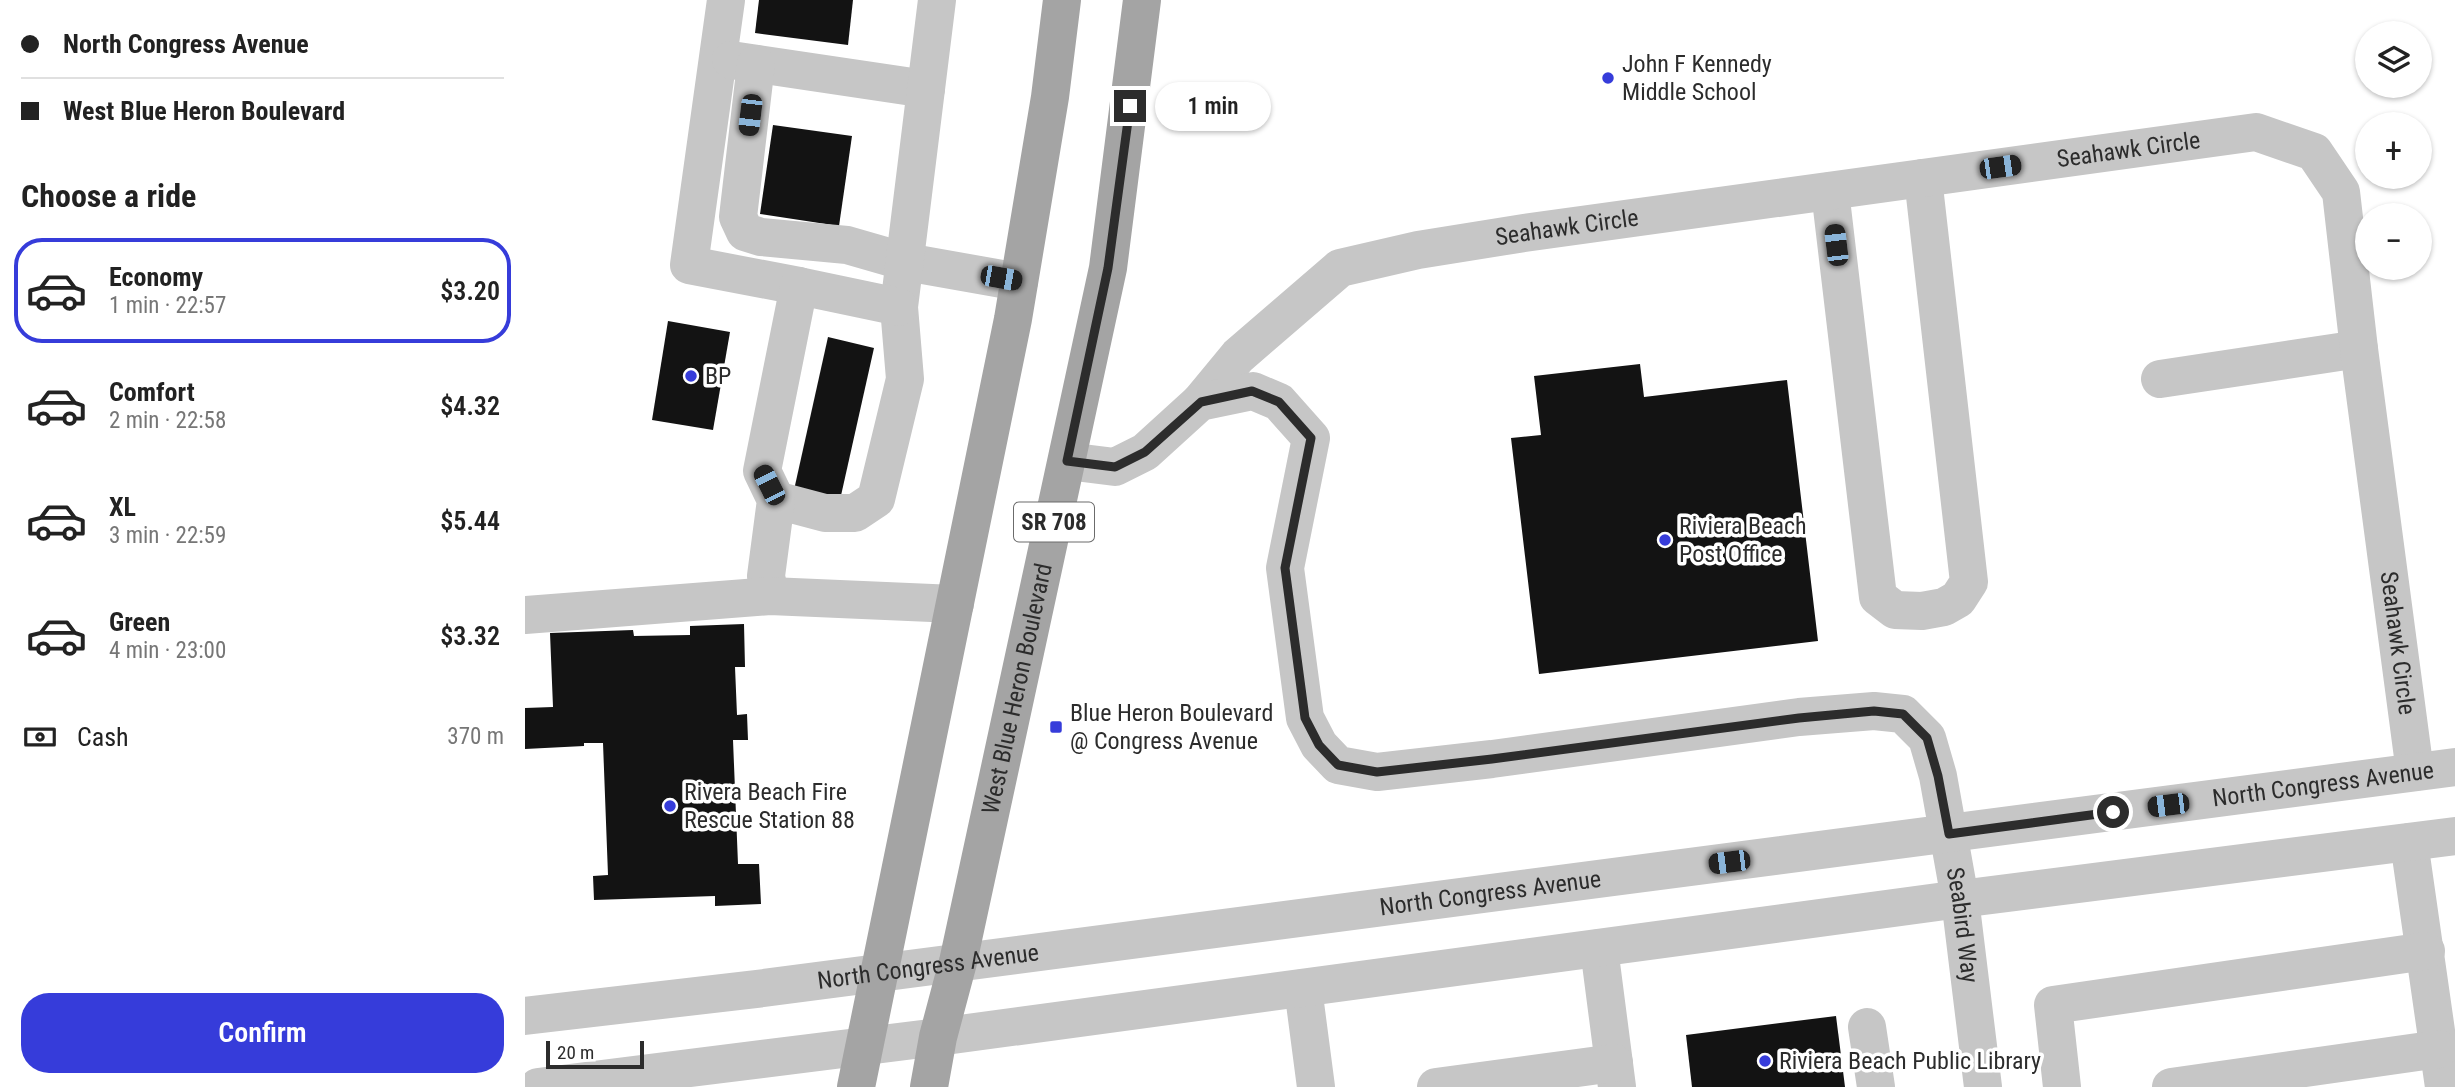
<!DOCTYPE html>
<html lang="en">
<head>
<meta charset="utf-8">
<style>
  :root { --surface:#fff; --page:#f2f2f2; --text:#222; --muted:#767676; --line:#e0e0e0; --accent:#363cda }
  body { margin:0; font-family:"Roboto Condensed",sans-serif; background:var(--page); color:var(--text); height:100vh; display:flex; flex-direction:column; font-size:26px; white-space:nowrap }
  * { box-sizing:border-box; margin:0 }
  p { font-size:23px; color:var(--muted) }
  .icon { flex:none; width:38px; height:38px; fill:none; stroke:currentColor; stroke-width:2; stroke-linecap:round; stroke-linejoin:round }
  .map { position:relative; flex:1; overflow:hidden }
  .side { display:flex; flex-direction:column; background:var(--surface); width:525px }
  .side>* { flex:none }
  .hud { display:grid; align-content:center; height:154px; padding:0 21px; background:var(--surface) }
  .fabs { position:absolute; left:1830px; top:21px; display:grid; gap:14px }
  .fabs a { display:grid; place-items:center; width:77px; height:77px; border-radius:50%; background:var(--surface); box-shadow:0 2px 5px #0004; font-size:35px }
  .scale { position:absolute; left:21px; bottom:18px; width:98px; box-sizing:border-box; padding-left:7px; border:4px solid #2c2c2c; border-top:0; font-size:19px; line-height:24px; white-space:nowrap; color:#2c2c2c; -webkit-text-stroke:5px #fff; paint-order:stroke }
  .end { position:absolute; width:32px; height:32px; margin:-16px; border:9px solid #2c2c2c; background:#fff; box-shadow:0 0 0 4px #fff }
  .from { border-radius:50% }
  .bubble { position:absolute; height:49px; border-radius:24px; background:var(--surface); box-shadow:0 2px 5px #0004; font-size:23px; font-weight:600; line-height:49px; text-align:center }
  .car { position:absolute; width:21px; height:42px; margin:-21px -10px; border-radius:9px; box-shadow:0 0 5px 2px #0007; background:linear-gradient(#222 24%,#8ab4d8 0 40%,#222 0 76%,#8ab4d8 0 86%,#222 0) }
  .hud b { display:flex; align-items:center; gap:24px; height:66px; font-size:26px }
  .hud b+b { border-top:2px solid var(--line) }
  .hud i { width:18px; height:18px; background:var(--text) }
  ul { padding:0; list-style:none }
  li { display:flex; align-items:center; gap:21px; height:105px; margin:0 14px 10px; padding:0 7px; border:4px solid transparent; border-radius:28px }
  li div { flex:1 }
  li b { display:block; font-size:26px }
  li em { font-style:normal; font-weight:600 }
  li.selected { border-color:var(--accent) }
  li>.icon { width:63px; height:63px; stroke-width:1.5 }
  h2 { padding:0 21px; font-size:32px; line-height:84px }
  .pay { display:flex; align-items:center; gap:18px; height:77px; padding:0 21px; font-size:26px }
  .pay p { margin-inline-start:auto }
  .action { display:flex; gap:14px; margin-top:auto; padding:14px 21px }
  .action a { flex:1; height:80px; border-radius:28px; background:var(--accent); color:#fff; font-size:28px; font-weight:600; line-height:80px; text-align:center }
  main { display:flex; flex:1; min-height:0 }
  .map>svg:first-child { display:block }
  .building { fill:#131313 }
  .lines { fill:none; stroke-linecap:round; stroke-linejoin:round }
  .minor { stroke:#c6c6c6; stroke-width:38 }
  .major { stroke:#a4a4a4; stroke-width:38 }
  .route { stroke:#2c2c2c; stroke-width:9 }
  .poi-dot { fill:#363cda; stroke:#fff; stroke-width:2.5 }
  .labels { text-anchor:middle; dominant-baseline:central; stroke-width:7; stroke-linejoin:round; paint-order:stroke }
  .shield { fill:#fff; stroke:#6b6b6b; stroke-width:2 }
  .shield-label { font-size:23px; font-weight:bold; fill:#2c2c2c }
  .poi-label { font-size:24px; fill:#2c2c2c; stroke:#fff; text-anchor:start }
  .street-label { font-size:24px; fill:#2c2c2c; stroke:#fff }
</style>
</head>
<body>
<main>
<section class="side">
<div class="hud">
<b><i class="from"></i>North Congress Avenue</b>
<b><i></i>West Blue Heron Boulevard</b>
</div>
<h2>Choose a ride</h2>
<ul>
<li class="selected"><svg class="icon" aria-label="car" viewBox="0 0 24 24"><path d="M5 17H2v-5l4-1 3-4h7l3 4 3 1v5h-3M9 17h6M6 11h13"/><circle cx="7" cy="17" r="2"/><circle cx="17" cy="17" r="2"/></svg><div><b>Economy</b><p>1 min · 22:57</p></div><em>$3.20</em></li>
<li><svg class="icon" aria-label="car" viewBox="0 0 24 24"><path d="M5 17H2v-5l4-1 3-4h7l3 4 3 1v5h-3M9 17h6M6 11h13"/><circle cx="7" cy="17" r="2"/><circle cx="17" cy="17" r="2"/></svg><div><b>Comfort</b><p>2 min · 22:58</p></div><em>$4.32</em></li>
<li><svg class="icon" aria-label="car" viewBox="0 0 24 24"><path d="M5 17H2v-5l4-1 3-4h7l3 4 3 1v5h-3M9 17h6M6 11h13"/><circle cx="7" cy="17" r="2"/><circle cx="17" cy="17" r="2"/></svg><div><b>XL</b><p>3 min · 22:59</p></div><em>$5.44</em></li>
<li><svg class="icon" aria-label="car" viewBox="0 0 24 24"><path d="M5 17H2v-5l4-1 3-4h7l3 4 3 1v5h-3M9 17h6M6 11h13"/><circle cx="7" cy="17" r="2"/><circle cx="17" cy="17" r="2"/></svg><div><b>Green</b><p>4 min · 23:00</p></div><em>$3.32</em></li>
</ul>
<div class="pay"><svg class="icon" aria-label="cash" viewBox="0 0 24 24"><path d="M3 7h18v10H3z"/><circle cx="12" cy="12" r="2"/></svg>Cash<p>370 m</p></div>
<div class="action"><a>Confirm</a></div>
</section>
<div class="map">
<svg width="1930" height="1087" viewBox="0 0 1930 1087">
  <rect width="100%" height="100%" fill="#fff"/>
  <g class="building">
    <path d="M234,0h94l-5,45 -93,-12z"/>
    <path d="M248,125l79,11 -13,90 -79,-12z"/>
    <path d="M143,321l62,11 -17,98 -61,-10z"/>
    <path d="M303,337l46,11 -34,152 -46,-10z"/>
    <path d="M1115,364l4,33 143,-17 31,261 -279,33 -28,-236 30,-3 -7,-59z"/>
    <path d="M219,624l1,43h-10l2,48 10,-1 1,26h-15l5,124h21l2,40 -46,2v-10l-121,4 -1,-24 15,-1 -5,-132h-19v3l-59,3v-41l28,-1 -3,-74 83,-3 1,6 56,-1v-9z"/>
    <path d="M1311,1016l9,71h-153l-6,-52z"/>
  </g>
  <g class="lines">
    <g class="minor">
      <path d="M201,0l-37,265 110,21"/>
      <path d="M206,60l195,29"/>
      <path d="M231,64l-18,153 7,15 16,5 86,8 59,17 113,20"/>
      <path d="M1305,191l48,406 17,13 27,1 22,-4 14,-8 11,-17 -46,-404"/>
      <path d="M1635,379l199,-30"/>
      <path id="s1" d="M675,402l38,-46 102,-88 78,-18 106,-17 732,-101 58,20 27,40 18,157 56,423"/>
      <path id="s2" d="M542,461l48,6 30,-15 55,-50 53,-11 26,11 32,36 -26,130 20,150 14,27 19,20 39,7 115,-13 307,-42 75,-6 29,3 24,24 11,38 22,123 23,188"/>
      <path d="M251,500l49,13h30l21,-14 29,-120 -6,-72 38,-307"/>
      <path d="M245,596l-4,-20 10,-76 -14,-29 37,-185 100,21"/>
      <path d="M0,615l245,-19 185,8"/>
      <path d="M1884,842l35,245"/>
      <path d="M1074,948l18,139"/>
      <path d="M778,988l13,99"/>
      <path id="s3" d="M0,1016l239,-28 1691,-221"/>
      <path d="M1342,1027l9,60"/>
      <path d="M13,1087l400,-50 1022,-138 495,-63"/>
      <path d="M911,1087l178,-24"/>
      <path d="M1537,1087l-9,-82 373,-54"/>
      <path d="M1646,1087l268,-38"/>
    </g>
    <g class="major">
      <path d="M331,1087l157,-768 37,-222 12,-97"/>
      <path id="s4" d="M404,1087l9,-50 20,-75 150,-694 34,-268"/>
    </g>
  </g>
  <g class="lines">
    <path class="route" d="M605,106l-22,162 -41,193 48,6 30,-15 56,-50 51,-11 27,11 32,36 -26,130 20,150 14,27 19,20 39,7 115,-13 307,-41 75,-7 29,3 24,24 11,38 11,58 164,-22"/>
  </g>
  <g class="poi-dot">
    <circle cx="1083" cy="78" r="7"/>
    <circle cx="166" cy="376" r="7"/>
    <circle cx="1140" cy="540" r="7"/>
    <rect x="524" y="720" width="14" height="14" rx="3.5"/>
    <circle cx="145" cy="806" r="7"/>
    <circle cx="1240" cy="1061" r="7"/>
  </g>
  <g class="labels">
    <rect class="shield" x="489" y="502.5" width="80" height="39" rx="5"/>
    <g class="shield-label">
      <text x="529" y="522">SR 708</text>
    </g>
    <g class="poi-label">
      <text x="1097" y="64">John F Kennedy<tspan x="1097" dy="28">Middle School</tspan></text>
      <text x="180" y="376">BP</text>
      <text x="1154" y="526">Riviera Beach<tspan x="1154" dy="28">Post Office</tspan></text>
      <text x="545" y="713">Blue Heron Boulevard<tspan x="545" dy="28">@ Congress Avenue</tspan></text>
      <text x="159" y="792">Rivera Beach Fire<tspan x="159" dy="28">Rescue Station 88</tspan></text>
      <text x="1254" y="1061">Riviera Beach Public Library</text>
    </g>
    <g class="street-label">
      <text stroke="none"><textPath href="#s1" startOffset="992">Seahawk Circle</textPath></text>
      <text stroke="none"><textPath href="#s1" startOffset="425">Seahawk Circle</textPath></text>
      <text stroke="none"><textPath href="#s1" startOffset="1685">Seahawk Circle</textPath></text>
      <text stroke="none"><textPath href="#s4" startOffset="408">West Blue Heron Boulevard</textPath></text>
      <text stroke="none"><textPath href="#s3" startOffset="1813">North Congress Avenue</textPath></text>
      <text stroke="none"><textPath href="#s3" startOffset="973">North Congress Avenue</textPath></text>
      <text stroke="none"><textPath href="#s2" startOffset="1423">Seabird Way</textPath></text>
      <text stroke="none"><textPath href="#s3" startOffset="406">North Congress Avenue</textPath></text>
    </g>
  </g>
</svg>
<div class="fabs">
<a><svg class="icon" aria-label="layers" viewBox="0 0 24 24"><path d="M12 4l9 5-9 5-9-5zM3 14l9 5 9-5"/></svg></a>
<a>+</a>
<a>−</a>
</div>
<div class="scale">20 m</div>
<i class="end from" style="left:1588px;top:812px"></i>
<i class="end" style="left:605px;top:106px"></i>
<div class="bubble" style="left:630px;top:82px;width:116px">1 min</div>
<i class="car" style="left:225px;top:115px;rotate:187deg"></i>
<i class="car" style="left:1475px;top:167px;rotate:82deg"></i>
<i class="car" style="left:1311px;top:245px;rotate:353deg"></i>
<i class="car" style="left:476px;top:278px;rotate:100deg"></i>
<i class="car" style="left:244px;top:485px;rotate:333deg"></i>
<i class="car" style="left:1643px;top:805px;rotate:263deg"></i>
<i class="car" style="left:1204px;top:862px;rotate:263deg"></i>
</div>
</main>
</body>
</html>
